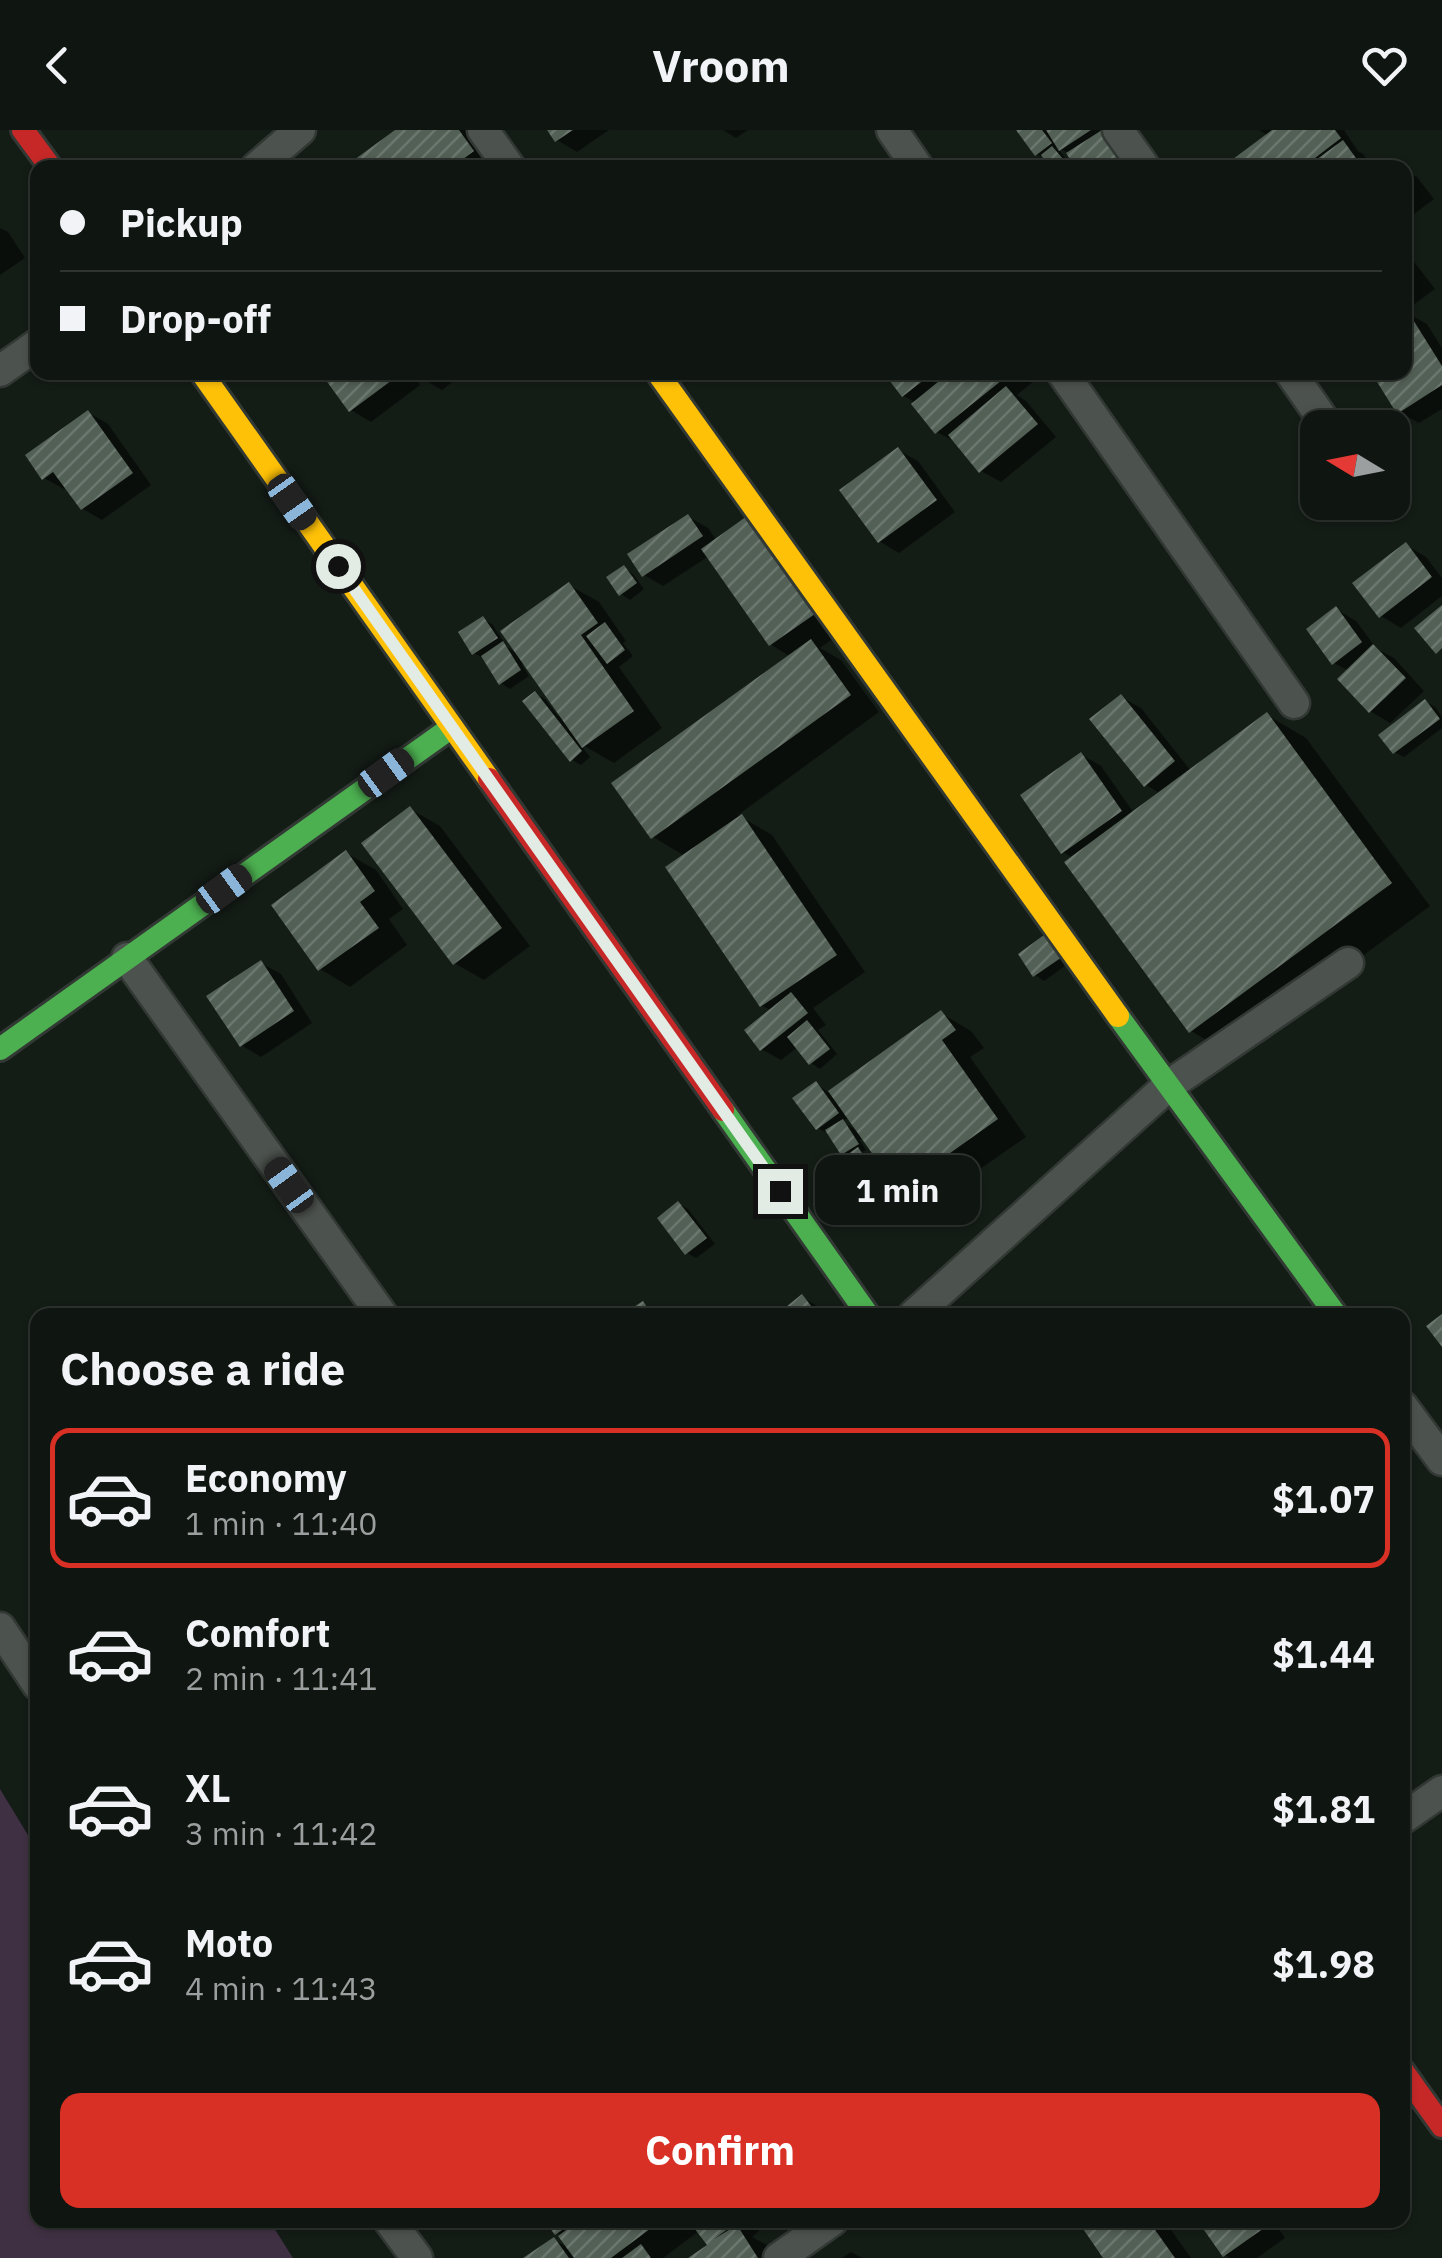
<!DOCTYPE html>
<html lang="en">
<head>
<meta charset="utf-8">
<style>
  :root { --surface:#0f1510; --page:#1d221e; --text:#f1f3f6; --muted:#9b9f9f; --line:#2f3430; --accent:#d93025 }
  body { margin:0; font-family:"IBM Plex Sans",sans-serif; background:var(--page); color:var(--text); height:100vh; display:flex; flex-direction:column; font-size:38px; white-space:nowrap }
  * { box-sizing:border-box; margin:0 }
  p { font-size:32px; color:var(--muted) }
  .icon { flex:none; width:55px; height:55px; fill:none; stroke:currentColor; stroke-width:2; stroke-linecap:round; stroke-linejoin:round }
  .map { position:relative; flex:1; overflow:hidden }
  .panel { position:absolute; left:30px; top:1178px; width:1380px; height:920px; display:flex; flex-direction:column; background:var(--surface); border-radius:20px; box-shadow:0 2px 8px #0004,0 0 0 2px var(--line) }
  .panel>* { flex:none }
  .banner { position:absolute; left:30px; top:30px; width:1382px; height:220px; border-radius:20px; box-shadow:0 2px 8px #0004,0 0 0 2px var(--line); display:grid; align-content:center; height:220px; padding:0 30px; background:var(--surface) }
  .needle { width:65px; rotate:280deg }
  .buttons { position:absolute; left:1300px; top:280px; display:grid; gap:20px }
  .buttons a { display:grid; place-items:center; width:110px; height:110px; border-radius:20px; background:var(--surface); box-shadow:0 2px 8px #0004,0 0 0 2px var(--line); font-size:50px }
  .end { position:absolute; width:45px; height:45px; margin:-22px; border:12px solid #e2ece4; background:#111; box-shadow:0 0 0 5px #111 }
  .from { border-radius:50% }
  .bubble { position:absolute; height:70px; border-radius:20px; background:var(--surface); box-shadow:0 2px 8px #0004,0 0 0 2px var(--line); font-size:32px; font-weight:700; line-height:70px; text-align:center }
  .car { position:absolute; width:30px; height:60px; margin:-30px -15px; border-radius:12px; box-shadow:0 0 8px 2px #0007; background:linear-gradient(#222 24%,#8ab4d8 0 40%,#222 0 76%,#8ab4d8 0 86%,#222 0) }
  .banner b { display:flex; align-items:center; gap:35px; height:95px; font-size:38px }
  .banner b+b { border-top:2px solid var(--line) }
  .banner i { width:25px; height:25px; background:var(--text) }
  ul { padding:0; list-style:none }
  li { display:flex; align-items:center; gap:30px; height:140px; margin:0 20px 15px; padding:0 10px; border:5px solid transparent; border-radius:20px }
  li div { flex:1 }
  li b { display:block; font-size:38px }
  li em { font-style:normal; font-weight:700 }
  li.selected { border-color:var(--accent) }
  li>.icon { width:90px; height:90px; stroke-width:1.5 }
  h2 { padding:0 30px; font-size:45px; line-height:120px }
  .cta { display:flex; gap:20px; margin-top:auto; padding:20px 30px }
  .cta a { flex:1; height:115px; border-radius:20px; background:var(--accent); color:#fff; font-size:40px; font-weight:700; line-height:115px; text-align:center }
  header { display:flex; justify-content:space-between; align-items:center; height:130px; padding:0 30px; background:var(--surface); font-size:45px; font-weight:700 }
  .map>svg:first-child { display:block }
  .park { fill:#403043 }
  .shadow { fill:#0007; fill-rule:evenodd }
  .building { fill:url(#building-hatch) }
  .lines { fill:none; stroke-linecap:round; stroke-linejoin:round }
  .street-casing { stroke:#323833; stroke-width:35 }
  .fast-casing { stroke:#323833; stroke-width:28 }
  .slow-casing { stroke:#323833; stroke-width:28 }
  .jam-casing { stroke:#323833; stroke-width:28 }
  .street { stroke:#4c524d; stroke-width:30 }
  .fast { stroke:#4caf50; stroke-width:22 }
  .slow { stroke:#ffc107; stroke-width:22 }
  .jam { stroke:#c62828; stroke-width:22 }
  .route { stroke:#e2ece4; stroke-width:12 }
</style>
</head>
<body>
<header><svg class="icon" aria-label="back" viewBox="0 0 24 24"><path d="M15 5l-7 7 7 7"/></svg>Vroom<svg class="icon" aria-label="heart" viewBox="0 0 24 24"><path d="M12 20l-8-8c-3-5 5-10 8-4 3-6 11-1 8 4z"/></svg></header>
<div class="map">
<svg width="1442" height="2128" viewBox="0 0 1442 2128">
  <defs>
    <pattern id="building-hatch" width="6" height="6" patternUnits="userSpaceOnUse" patternTransform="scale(2.5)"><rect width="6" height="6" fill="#536056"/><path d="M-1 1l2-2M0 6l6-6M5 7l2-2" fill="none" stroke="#6b776e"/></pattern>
  </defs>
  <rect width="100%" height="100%" fill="#141c16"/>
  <path class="park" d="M0,1659l37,61 1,370h231l24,38h-293z"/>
  <g class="shadow">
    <path d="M400,0h75l26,38h-154z"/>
    <path d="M550,0h59l-32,22 -20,-12z"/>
    <path d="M723,0h25l-12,8z"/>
    <path d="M1019,0h108l17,12 16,26h-106l-7,-9 -11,-5zM1056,16l14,8 4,7 -4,3z"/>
    <path d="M1259,0h85l14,21 5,3 10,14h-131l27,-32z"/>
    <path d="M1405,40l12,7 17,22 -29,22z"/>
    <path d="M0,98l8,4 17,26 -25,17z"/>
    <path d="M1405,120l30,39 -30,22z"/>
    <path d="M1405,182l22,12 15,24v61l-23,14 -20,-11 6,-40z"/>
    <path d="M323,242h87l10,13 -49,37 -20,-12z"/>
    <path d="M411,242h54l-23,18z"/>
    <path d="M886,242h159l-28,23 9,6 30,36 -55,45 -20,-11 -24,-28 -20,-11 -21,-29 -12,-7z"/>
    <path d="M89,283l19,11 43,61 -49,35 -19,-11 -16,-22 -3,2 -20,-11z"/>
    <path d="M898,320l20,11 37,51 -56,41 -20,-12z"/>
    <path d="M689,387l19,11 9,13 134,85 -31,22 21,12 38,52 -141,103 34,20 93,137 -52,36 13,17 -8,5 19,24 -17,15 -9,-6 -13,-16 -17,13 -20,-11 11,-38 -11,-6 -76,-149 -32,-19 138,-180 -21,-13 -61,-88 -46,30 -19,-11z"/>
    <path d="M1406,415l20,12 16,21v18l-41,32 -20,-12z"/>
    <path d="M624,438l9,6 11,15 -14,11 -9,-6z"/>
    <path d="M569,455l30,17 27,39 -3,2 10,13 -14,11 43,61 -48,35 -35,-20 11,14 -9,8 -9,-5 -36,-66 9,5 13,17 3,-3 -35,-50 -4,2 7,11 -19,13 -9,-6 -18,-25 -9,-5 9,-34 9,5 13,20 -2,1 16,9z"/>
    <path d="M1336,479l20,12 21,28 17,9 30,33 -34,32 -20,-12 -21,-40 -15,-8z"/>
    <path d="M1121,567l20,11 50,63 76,-56 39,23 124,168 -200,148 -39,-23 -118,-173 -10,-6 19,-97 19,11 33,47 27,-19 -15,-9z"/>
    <path d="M1426,572l9,5 7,10v11l-38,29 -10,-5z"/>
    <path d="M410,679l30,17 90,120 -46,34 -30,-17z"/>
    <path d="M346,723l30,17 27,39 -14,10 18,26 -57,42 -30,-18z"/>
    <path d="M1058,811l14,20 -28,20 -9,-6z"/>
    <path d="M261,833l20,11 31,49 -51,34 -20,-12z"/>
    <path d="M941,883l30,18 13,17 -14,9 56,80 -86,60 6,9 -25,16 -9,-5 -6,-25 -7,-4 -35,-51 -4,3 6,10 -4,2 5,4 9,12 -14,9 -9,-5 -5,-15 -5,-3 -14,-22 -2,1 -9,-5 -1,-44 12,9zM849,987l11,15 -18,-10z"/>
    <path d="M679,1074l9,5 27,35 -19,14 -9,-5z"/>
    <path d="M802,1167l20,12 4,6h-46z"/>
    <path d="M643,1174l20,11h-38z"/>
    <path d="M547,2090h204l8,11 -7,6 15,8 8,13h-82l19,-13 -13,-14 -36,27h-136l27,-18 17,9z"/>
    <path d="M1080,2090h84l27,38h-85z"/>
    <path d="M1200,2090h73l12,18 -28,20h-27l-5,-3z"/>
    <path d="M851,2122l11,6h-20z"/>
  </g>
  <g class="building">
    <path d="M395,0h64l15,21 -23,17h-108z"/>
    <path d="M547,0h26l-18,12z"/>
    <path d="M1016,0h26l10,13 -17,13z"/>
    <path d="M1046,0h45l-32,21z"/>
    <path d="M1102,0h17l24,38h-76l-2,-4 6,-3 -5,-8z"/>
    <path d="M1272,0h63l6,8 -39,30h-63l-6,-9z"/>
    <path d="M1343,10l20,28h-58z"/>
    <path d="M1052,16l11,13 -13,9 -9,-13z"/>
    <path d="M1405,177l37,59v19l-45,29 -26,-42h34z"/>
    <path d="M320,242h83l-54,40z"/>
    <path d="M883,242h51l-32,25z"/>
    <path d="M950,242h62l-77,62 -24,-30z"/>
    <path d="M1006,256l32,38 -59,49 -31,-38z"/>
    <path d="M88,280l45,63 -52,37 -28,-38 -11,8 -17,-25z"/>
    <path d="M898,317l39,53 -59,43 -39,-53z"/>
    <path d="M754,381l68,98 -53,37 -68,-97z"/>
    <path d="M688,384l15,22 -61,41 -15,-23z"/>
    <path d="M1406,412l26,35 -53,41 -27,-35z"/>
    <path d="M624,435l13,18 -18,13 -13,-19z"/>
    <path d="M569,452l29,41 -17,12 53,76 -52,37 -82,-117z"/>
    <path d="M1442,475v43l-6,6 -22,-26z"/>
    <path d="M1336,476l26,36 -30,23 -26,-36z"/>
    <path d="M483,486l15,22 -26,17 -14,-23z"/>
    <path d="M605,492l20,28 -18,14 -21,-28z"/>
    <path d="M811,509l40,56 -200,144 -40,-56z"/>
    <path d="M503,511l18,29 -22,15 -18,-29z"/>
    <path d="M1373,514l33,34 -37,35 -32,-34z"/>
    <path d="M535,561l47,60 -12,11 -48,-61z"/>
    <path d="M1121,564l54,67 -31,26 -55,-68z"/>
    <path d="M1425,569l15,20 -47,35 -15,-19z"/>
    <path d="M1267,582l125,171 -203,150 -125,-171z"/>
    <path d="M1081,622l41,59 -61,43 -41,-59z"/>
    <path d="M410,676l92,122 -49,37 -92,-122z"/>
    <path d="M742,684l95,141 -77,52 -95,-140z"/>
    <path d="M346,720l29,41 -15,11 19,26 -61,43 -47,-66z"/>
    <path d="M1048,802l17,23 -32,22 -15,-23z"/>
    <path d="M261,830l33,51 -54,36 -34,-51z"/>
    <path d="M791,862l17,21 -48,38 -16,-21z"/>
    <path d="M941,880l15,20 -14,10 56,79 -100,71 -70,-99z"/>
    <path d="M807,890l23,29 -21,16 -22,-28z"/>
    <path d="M816,951l23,32 -23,17 -24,-32z"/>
    <path d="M843,989l16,25 -18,11 -16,-25z"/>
    <path d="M858,1017l10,15 -17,12 -10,-15z"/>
    <path d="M923,1048l15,22 -28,19 -15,-22z"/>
    <path d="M678,1071l29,37 -22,17 -28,-37z"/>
    <path d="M802,1164l16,21h-42z"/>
    <path d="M643,1171l9,14h-31z"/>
    <path d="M1442,1184v33l-16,-21z"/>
    <path d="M544,2090h32l-21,15z"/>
    <path d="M580,2090h82l-51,38h-37l-16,-22z"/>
    <path d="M688,2090h52l-26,19 23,-14 21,33h-70l19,-13z"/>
    <path d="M1077,2090h71l27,38h-72z"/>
    <path d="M1197,2090h66l4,6 -44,31z"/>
    <path d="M554,2107l15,21h-46z"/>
    <path d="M641,2114l10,14h-29z"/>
  </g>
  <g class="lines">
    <defs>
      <g id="street">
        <path d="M483,0l27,38"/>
        <path d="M892,0l26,38"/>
        <path d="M1118,0l27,38"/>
        <path d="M256,38l44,-38"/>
        <path d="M0,241l38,-27"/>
        <path d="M1062,242l232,331"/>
        <path d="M1290,242l39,56"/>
        <path d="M127,828l255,357"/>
        <path d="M914,1185l254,-229 180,-123"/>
        <path d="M1402,1276l40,54"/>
        <path d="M0,1498l38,57"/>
        <path d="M1402,1689l40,-28"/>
        <path d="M389,2090l28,38"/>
        <path d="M779,2128l54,-38"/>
      </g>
      <g id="fast">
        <path d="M1118,886l218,299"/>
        <path d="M0,919l452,-322"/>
        <path d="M723,980l145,205"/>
      </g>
      <g id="slow">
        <path d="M201,242l288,407"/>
        <path d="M657,242l461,644"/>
      </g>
      <g id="jam">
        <path d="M23,0l28,38"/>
        <path d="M489,649l234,331"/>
        <path d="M1402,1940l40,56"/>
      </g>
    </defs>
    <use href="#street" class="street-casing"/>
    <use href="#fast" class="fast-casing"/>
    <use href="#slow" class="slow-casing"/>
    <use href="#jam" class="jam-casing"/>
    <use href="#street" class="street"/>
    <use href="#fast" class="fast"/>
    <use href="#slow" class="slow"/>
    <use href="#jam" class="jam"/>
  </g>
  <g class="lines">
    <path class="route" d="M338,436l442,625"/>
  </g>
</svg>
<div class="buttons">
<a><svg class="needle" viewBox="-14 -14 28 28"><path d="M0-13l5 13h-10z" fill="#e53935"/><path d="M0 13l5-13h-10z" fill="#9b9f9f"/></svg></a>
</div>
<i class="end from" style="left:338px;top:436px"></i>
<i class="end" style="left:780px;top:1061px"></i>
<div class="bubble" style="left:815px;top:1025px;width:165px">1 min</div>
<i class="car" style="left:292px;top:372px;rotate:145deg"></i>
<i class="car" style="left:386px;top:643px;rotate:54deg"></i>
<i class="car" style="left:224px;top:759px;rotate:54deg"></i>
<i class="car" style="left:289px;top:1055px;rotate:324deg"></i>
<div class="banner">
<b><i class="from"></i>Pickup</b>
<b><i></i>Drop-off</b>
</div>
<section class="panel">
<h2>Choose a ride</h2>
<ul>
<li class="selected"><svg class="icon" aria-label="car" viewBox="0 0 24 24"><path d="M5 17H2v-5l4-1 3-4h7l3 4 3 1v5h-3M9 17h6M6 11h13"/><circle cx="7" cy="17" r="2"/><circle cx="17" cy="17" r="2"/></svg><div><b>Economy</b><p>1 min · 11:40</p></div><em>$1.07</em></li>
<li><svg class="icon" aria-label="car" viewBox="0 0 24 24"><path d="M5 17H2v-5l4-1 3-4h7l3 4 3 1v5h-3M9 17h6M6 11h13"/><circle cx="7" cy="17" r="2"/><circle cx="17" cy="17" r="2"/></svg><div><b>Comfort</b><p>2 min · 11:41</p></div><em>$1.44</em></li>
<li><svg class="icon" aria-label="car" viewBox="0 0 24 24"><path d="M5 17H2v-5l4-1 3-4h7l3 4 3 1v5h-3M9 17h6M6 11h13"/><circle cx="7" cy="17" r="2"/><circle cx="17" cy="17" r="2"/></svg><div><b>XL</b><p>3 min · 11:42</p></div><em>$1.81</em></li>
<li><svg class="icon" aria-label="car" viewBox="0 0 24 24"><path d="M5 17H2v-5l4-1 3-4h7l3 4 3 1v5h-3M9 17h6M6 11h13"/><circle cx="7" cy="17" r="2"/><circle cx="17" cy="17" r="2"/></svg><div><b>Moto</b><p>4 min · 11:43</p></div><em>$1.98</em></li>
</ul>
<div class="cta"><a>Confirm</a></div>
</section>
</div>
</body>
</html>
